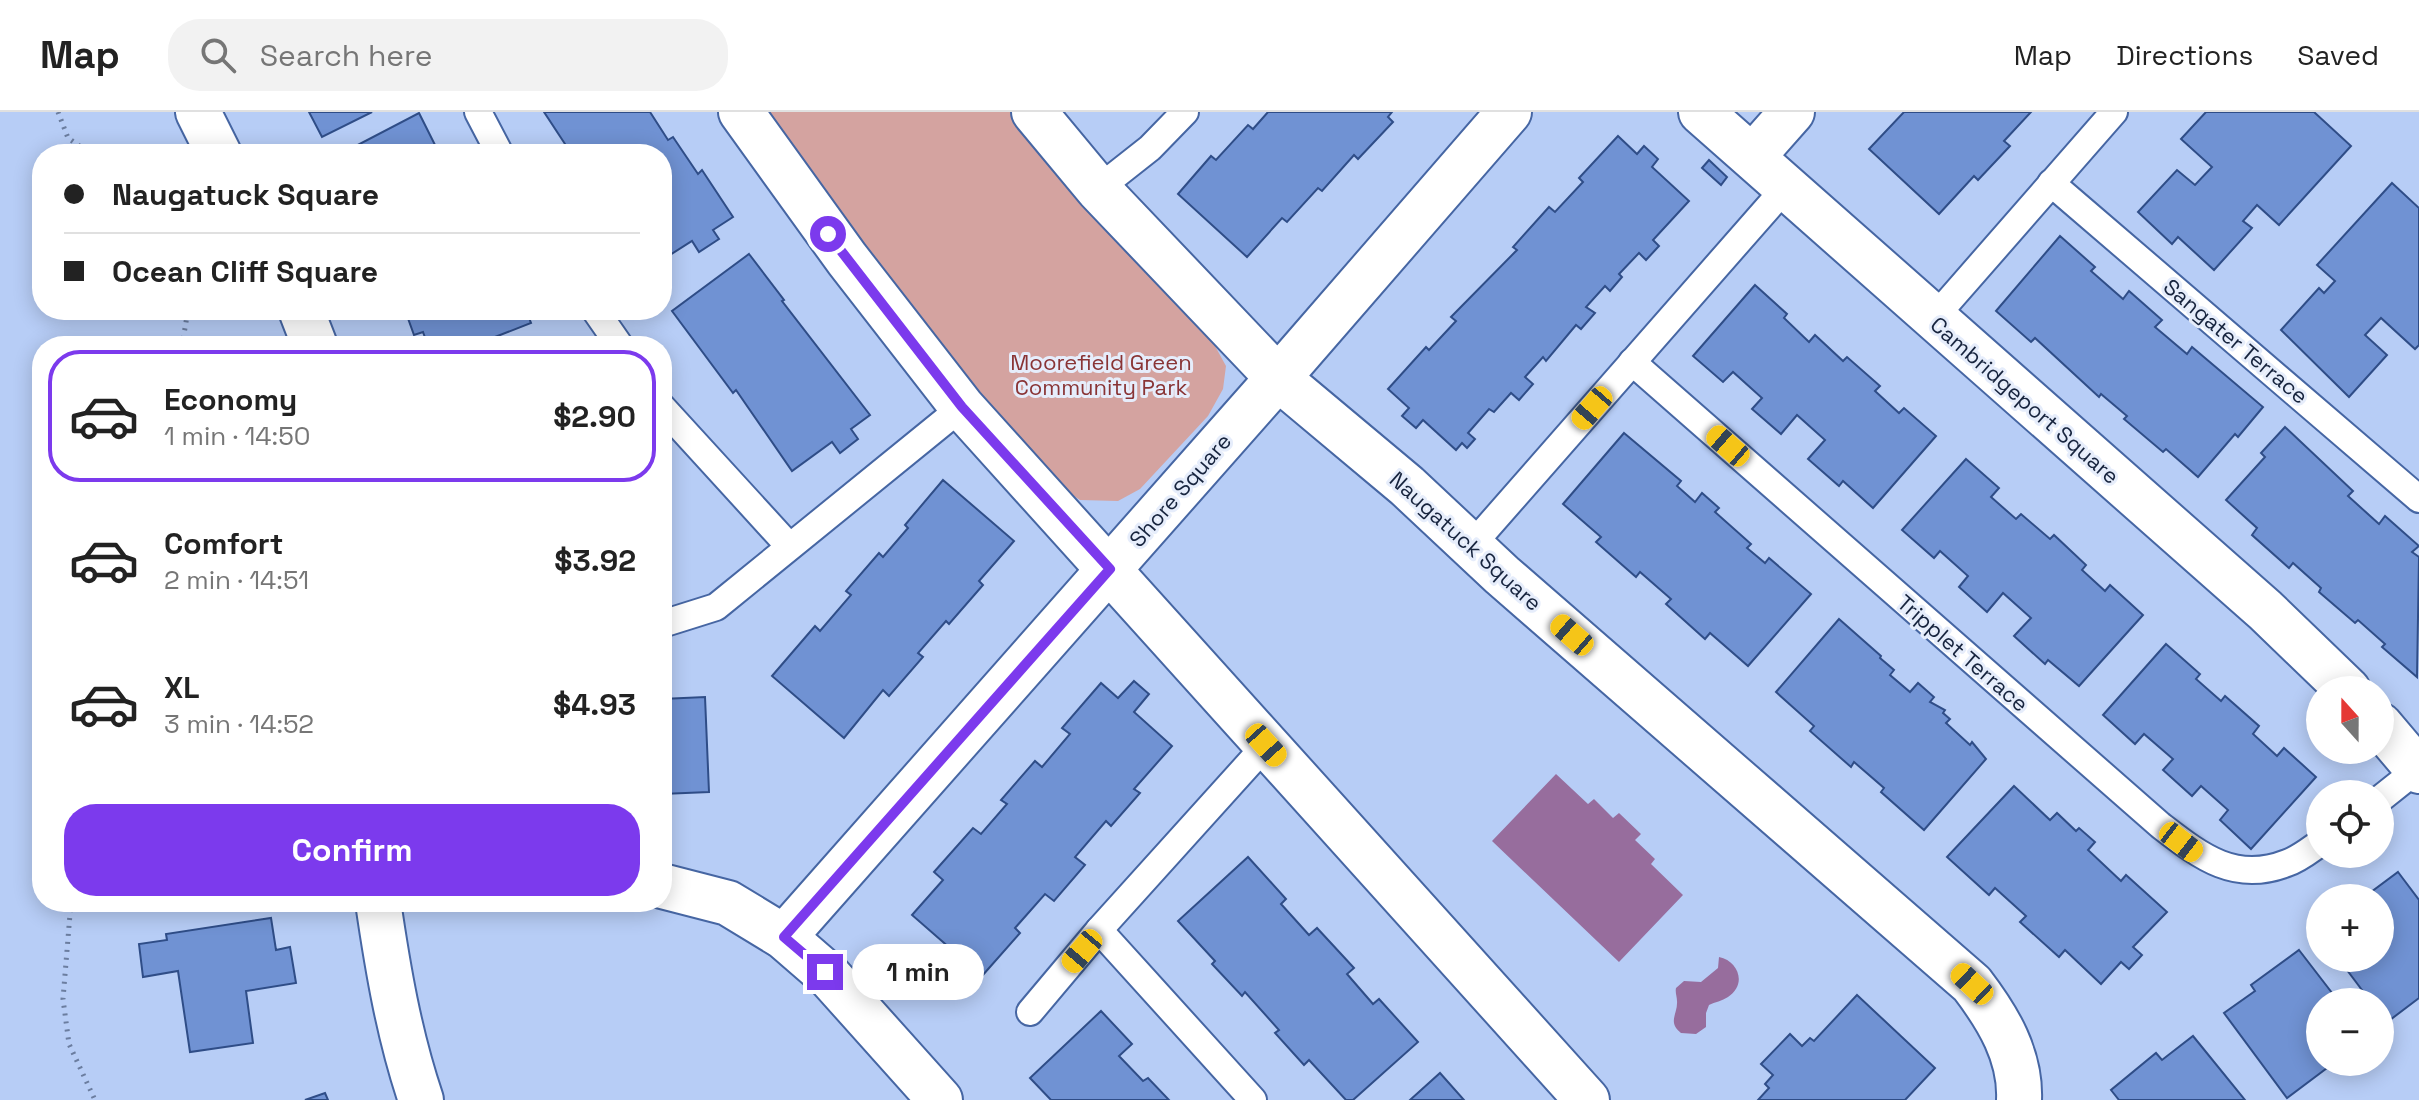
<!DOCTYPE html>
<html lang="en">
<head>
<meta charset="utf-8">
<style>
  :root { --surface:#fff; --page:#f2f2f2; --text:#222; --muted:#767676; --line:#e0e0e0; --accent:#7c3aed }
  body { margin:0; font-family:"Space Grotesk",sans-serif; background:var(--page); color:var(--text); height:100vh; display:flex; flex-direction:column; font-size:30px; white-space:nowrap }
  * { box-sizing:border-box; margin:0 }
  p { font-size:26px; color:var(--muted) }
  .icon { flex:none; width:44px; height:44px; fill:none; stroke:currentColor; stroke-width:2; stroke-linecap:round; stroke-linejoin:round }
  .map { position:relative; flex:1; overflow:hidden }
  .panel { position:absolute; left:32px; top:224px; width:640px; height:576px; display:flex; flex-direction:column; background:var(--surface); border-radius:32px; box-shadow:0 4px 20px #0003 }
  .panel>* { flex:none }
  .guide { position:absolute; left:32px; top:32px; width:640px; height:176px; border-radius:32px; box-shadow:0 4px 20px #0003; display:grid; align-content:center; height:176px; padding:0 32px; background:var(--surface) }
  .needle { width:52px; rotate:339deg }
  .tools { position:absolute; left:2306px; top:564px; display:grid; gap:16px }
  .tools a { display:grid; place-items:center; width:88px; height:88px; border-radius:50%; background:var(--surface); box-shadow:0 4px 20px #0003; font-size:40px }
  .end { position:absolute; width:36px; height:36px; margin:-18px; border:10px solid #7c3aed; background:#fff; box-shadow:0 0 0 4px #fff }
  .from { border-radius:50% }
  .bubble { position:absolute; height:56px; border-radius:28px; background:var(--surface); box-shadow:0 4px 20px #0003; font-size:26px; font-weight:600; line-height:56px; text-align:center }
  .car { position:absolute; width:24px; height:48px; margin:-24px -12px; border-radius:10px; box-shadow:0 0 6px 2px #0007; background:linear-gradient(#f5c518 24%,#345 0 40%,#f5c518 0 76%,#345 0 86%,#f5c518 0) }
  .guide b { display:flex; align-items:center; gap:28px; height:76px; font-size:30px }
  .guide b+b { border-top:2px solid var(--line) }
  .guide i { width:20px; height:20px; background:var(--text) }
  ul { padding:14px 0 0; list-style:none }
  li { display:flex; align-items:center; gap:24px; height:132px; margin:0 16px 12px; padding:0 16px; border:4px solid transparent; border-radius:32px }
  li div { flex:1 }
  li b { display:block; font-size:30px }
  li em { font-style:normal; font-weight:600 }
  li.selected { border-color:var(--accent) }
  li>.icon { width:72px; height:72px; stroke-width:1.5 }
  .cta { display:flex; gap:16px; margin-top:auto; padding:16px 32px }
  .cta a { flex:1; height:92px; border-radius:32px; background:var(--accent); color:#fff; font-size:32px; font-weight:600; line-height:92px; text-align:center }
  header { display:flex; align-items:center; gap:48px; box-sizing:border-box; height:112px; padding:0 40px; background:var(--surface); border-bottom:2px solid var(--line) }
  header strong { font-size:38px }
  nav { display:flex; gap:44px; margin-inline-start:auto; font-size:28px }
  .search { width:560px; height:72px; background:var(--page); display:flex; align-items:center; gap:20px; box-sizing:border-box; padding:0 28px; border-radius:32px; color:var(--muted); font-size:30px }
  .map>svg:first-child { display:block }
  .green { fill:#d4a3a0 }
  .water { fill:#976d9d }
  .building { fill:#7092d3; stroke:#2f4d87; stroke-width:2 }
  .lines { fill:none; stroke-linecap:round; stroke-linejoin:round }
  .lane-casing { stroke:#4666a3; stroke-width:30 }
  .street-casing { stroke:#4666a3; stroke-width:48 }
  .path { stroke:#6b7d9f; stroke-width:5; stroke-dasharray:2 6; stroke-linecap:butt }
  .lane { stroke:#fff; stroke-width:26 }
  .street { stroke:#fff; stroke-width:44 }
  .route { stroke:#7c3aed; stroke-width:10 }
  .labels { text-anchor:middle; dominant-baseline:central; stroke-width:6; stroke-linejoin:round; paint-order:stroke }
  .street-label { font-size:22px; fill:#17243e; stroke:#e6edfb }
  .park-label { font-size:22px; fill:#893435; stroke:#e6edfb }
</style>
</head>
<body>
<header>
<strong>Map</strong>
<div class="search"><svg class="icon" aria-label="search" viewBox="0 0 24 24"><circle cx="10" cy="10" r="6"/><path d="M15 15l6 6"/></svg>Search here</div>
<nav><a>Map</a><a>Directions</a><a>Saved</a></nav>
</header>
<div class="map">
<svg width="2419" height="988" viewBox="0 0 2419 988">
  <rect width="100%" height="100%" fill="#b7cdf6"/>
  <path class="green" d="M768,0h243l56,70 142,153 17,31 -3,23 -15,27 -68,73 -22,12 -38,-1 -17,-11 -103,-118 -115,-143z"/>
  <g class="water">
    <path d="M1556,662l32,30 6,-5 19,19 6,-5 22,21 -6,6 20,19 -4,5 32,31 -64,67 -127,-121z"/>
    <path d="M1719,845c20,4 28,28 9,40 -6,4 -13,5 -19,8l-3,8v14l-10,7 -15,-1c-14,-11 -3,-19 -4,-32 0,-4 -2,-9 -1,-13l8,-7 17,1 17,-14z"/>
  </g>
  <g class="building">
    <path d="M309,0h63l-50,25z"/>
    <path d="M544,0h106l18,28 5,-3 25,37 4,-4 31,47 -20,13 6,9 -20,13 -7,-11 -30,19v-106h-98l-2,-3 5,-4z"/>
    <path d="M1268,0h124l-4,5 5,5 -35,37 -4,-4 -32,36 -4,-3 -31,34 -5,-4 -35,39 -69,-63 33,-38 5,4 32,-35 5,4z"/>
    <path d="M1904,0h127l-27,29 6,5 -32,34 -4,-4 -35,38 -70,-65z"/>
    <path d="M2206,0h108l37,34 -72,79 -22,-20 -14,16 9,7 -38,42 -36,-33 -6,7 -34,-32 39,-42 18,15 17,-18 -31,-28z"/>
    <path d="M419,1l19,38 10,-5 4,8h-105l2,-1 -1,-3z"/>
    <path d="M1618,24l19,18 7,-8 14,13 -6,8 37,34 -36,39 6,6 -13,14 -7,-7 -20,21 3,3 -12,14 -5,-5 -19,21 9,6 -14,16 -5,-4 -30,36 -3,-4 -18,20 8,7 -14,16 -8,-7 -17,19 -5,-3 -21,24 7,6 -8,9 -5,-5 -6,7 -33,-30 -7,8 -14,-12 7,-8 -21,-19 38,-42 3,3 27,-29 -5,-4 66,-67 -4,-3 36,-40 6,5 28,-30 -4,-4z"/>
    <path d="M1709,48l18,17 -6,8 -19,-17z"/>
    <path d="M2392,71l27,25v137l-4,4 -34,-31 -16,17 22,20 -38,42 -68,-67 38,-42 5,5 11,-12 -18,-16z"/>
    <path d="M2060,124l35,31 -4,4 32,28 6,-8 33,29 -7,7 32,27 5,-7 71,60 -25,30 -3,-3 -37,43 -32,-28 -3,3 -39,-33 3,-3 -26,-22 -2,3 -64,-59 -4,4 -35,-31z"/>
    <path d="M749,142l35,46 -2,1 88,114 -19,14 7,10 -18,14 -8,-11 -40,29 -56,-81 -3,3 -61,-82z"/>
    <path d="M1755,173l32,29 -3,4 25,24 6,-7 28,26 4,-4 33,29 -5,5 24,22 5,-5 32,28 -63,72 -30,-27 -4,5 -31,-27 17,-19 -28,-25 -16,19 -29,-25 10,-11 -29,-26 -10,10 -30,-26z"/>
    <path d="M405,198h121l5,13 -59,23h-44l-5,-14 -9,3z"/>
    <path d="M2285,315l68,64 -5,5 31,28 6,-8 34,30 -7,6 7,5 -2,120 -35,-30 3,-3 -27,-24 -3,3 -36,-31 2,-4 -28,-25 -4,5 -37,-33 5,-7 -31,-28 39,-43 -4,-4z"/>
    <path d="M1624,321l57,48 -4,5 18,16 7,-9 17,15 -4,4 36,32 -4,4 18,15 4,-5 42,36 -63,72 -38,-33 -5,6 -39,-35 5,-5 -31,-27 -4,5 -40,-35 5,-5 -38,-33z"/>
    <path d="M1966,347l33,29 -8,9 25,22 5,-5 29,25 4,-4 32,30 -4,5 23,21 5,-6 33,30 -64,71 -31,-26 -3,4 -31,-28 17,-18 -28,-25 -16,19 -28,-25 9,-11 -28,-25 -6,7 -32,-28z"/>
    <path d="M943,368l71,61 -35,40 4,4 -34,39 -3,-3 -28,32 5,4 -34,39 -6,-6 -39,48 -72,-62 43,-50 5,5 31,-36 -5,-4 33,-38 4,4 25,-29 -3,-3z"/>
    <path d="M1839,507l42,37 -1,2 14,12 -4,5 20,17 8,-9 16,14 -4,5 15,8 -2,3 7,6 -4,4 24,22 2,-3 14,17 -62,71 -43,-38 3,-4 -30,-26 -3,5 -41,-36 4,-5 -38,-34z"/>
    <path d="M2166,532l34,30 -4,5 25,22 4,-5 34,30 -6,8 24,22 7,-8 32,29 -65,72 -31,-29 8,-10 -27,-24 -9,10 -29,-26 10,-11 -29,-25 -9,10 -32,-29z"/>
    <path d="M1134,569l15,13 -15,18 38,34 -38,43 6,4 -29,33 -5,-5 -31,36 10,8 -31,36 -9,-7 -30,34 5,5 -38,43 -70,-61 31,-35 -9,-8 39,-44 8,6 26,-30 -6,-4 34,-39 7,6 28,-33 -8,-6 39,-45 17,15z"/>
    <path d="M705,585l4,95 -47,2v-95z"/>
    <path d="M2014,674l36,34 7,-7 19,18 3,-3 16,14 -7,8 33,31 5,-6 41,37 -34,35 9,8 -13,14 -8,-7 -20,22 -36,-34 -6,7 -39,-35 6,-6 -31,-28 -6,7 -42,-38z"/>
    <path d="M1248,745l38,42 -5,5 28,31 8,-7 37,40 -7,6 26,30 6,-5 39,43 -65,58h-7l-37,-40 -5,5 -29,-32 4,-3 -34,-38 -3,4 -30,-32 3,-3 -37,-40z"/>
    <path d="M2398,760l21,28v98l-33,25 -6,-9v-12h-9l-33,-44h42v-60h-17z"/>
    <path d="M271,806l5,32 14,-3 6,36 -50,8 7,52 -63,9 -12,-81 -35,6 -4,-33 28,-4 -1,-6z"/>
    <path d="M2299,838l40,52h-19v60h15l-48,36 -63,-85 31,-22 -4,-6z"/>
    <path d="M1857,883l78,73 -30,32h-147l11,-12 -4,-4 8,-9 -12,-11 29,-30 12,12 8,-8 4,3z"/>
    <path d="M1101,899l31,33 -13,12 24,25 5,-3 21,22h-118l-21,-22z"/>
    <path d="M2193,924l52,64h-126l-8,-10 45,-37 6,7z"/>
    <path d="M1440,961l24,27h-54z"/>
    <path d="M325,981l3,7h-23z"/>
  </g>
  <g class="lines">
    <defs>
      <g id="lane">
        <path d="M478,0l22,42"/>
        <path d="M2051,71l368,316"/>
        <path d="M1098,77l52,-41 35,-36"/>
        <path d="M595,198l25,36"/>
        <path d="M1933,207l181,-207"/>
        <path d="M1632,250l528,463c39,30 74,59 127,38 12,-4 23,-13 33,-20"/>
        <path d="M662,295l127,139"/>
        <path d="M1472,433l315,-359"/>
        <path d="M662,512l54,-17 246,-200"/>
        <path d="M2380,687l39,-31"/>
        <path d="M1099,818l154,170"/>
        <path d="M1030,900l69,-82 167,-185"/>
      </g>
      <g id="street">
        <path d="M198,0l21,42"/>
        <path d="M741,0l106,147 115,148 625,693"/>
        <path d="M1034,0l64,77 180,189 129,108 95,89 470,409c26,34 49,72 47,116"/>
        <path d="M1701,0l564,498 83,80"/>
        <path d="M1753,44l39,-44"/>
        <path d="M301,198l14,36"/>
        <path d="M2380,613l39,46"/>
        <path d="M662,774l66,17 56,34 45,39 111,124"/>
        <path d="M378,790c10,68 21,133 43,198"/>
        <path d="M784,825l494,-559 231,-266"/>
      </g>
    </defs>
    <use href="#lane" class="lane-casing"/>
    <use href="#street" class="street-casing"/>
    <g class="path">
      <path d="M58,0l10,26 23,16"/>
      <path d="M182,234l6,-36"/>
      <path d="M71,790l-8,97 6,45 26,56"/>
    </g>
    <use href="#lane" class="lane"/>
    <use href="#street" class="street"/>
  </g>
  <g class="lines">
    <path class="route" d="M825,860l-41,-35 326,-368 -148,-162 -134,-173"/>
  </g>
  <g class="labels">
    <g class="street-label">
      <text transform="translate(2236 229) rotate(40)">Sangater Terrace</text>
      <text transform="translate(2025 288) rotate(41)">Cambridgeport Square</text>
      <text transform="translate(1180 378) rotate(-49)">Shore Square</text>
      <text transform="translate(1466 429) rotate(42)">Naugatuck Square</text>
      <text transform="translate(1963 541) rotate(41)">Tripplet Terrace</text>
    </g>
    <g class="park-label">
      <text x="1101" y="250">Moorefield Green<tspan x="1101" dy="25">Community Park</tspan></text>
    </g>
  </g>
</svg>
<div class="tools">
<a><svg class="needle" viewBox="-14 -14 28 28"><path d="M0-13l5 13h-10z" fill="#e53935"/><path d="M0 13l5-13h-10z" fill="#767676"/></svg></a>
<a><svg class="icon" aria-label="locate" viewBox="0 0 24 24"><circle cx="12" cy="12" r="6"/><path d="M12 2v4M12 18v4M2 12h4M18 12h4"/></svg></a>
<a>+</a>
<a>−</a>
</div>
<i class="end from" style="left:828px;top:122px"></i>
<i class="end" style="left:825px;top:860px"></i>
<div class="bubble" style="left:852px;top:832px;width:132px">1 min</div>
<i class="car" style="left:1592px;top:296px;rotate:221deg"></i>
<i class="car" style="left:1728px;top:334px;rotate:311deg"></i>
<i class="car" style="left:1572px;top:523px;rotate:311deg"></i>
<i class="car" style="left:1266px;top:633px;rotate:138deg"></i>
<i class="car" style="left:2181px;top:730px;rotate:128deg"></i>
<i class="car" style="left:1082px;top:839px;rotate:220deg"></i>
<i class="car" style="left:1972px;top:872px;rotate:313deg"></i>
<div class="guide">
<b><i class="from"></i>Naugatuck Square</b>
<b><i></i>Ocean Cliff Square</b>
</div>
<section class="panel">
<ul>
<li class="selected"><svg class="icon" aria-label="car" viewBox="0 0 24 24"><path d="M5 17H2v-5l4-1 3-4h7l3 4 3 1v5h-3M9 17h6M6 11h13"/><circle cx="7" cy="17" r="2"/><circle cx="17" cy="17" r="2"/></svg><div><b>Economy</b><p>1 min · 14:50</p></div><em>$2.90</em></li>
<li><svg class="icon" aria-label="car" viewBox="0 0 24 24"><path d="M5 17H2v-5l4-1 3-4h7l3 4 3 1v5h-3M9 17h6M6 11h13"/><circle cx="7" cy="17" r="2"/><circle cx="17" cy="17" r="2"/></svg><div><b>Comfort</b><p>2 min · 14:51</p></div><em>$3.92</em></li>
<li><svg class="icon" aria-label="car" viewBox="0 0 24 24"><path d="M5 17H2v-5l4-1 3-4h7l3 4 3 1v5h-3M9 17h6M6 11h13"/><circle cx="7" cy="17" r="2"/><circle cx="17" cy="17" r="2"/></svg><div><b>XL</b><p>3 min · 14:52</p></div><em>$4.93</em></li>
</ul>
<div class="cta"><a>Confirm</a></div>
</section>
</div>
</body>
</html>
